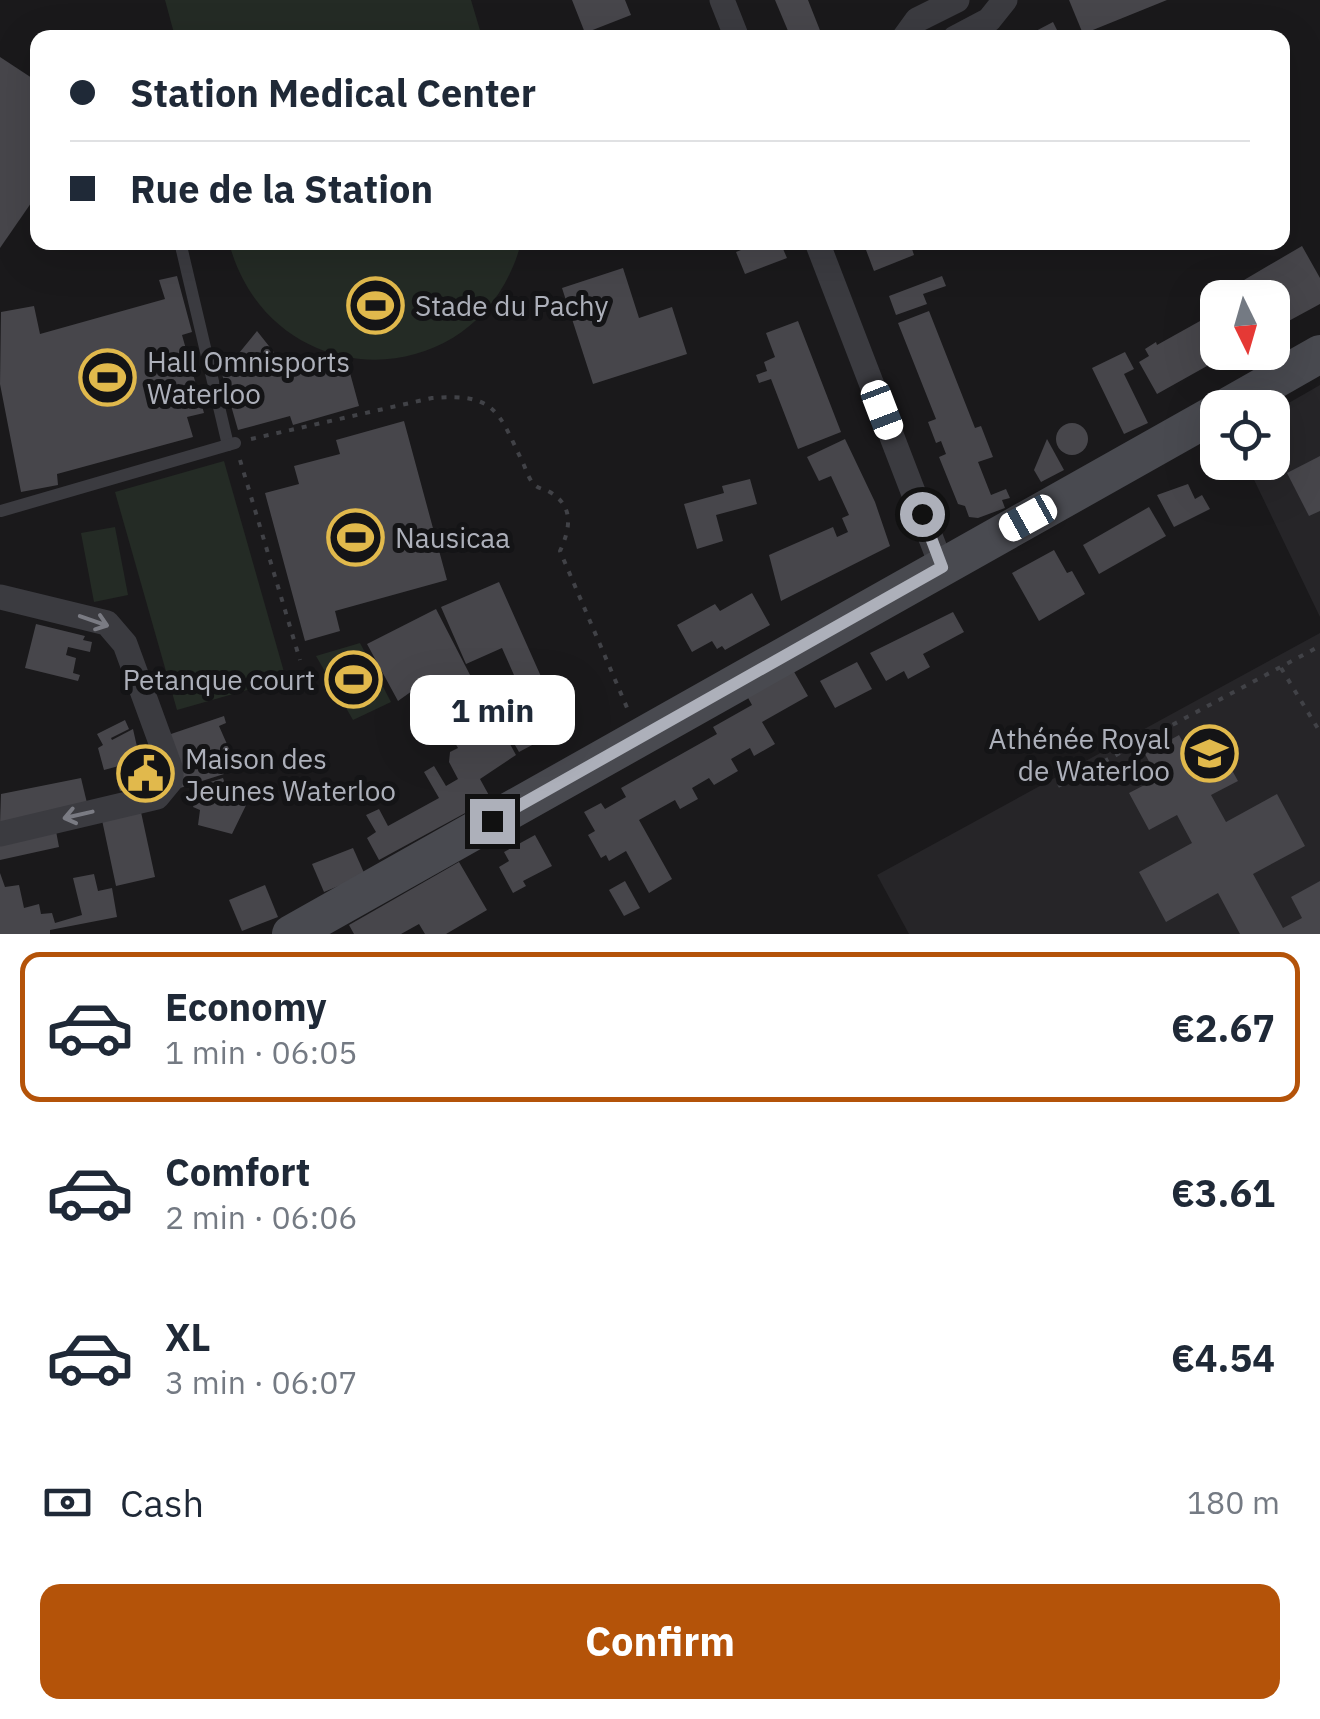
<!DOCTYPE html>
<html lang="en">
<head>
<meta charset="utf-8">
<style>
  :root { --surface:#fff; --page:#f6f6f7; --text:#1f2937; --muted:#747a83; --line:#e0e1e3; --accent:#b45309 }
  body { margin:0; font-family:"IBM Plex Sans",sans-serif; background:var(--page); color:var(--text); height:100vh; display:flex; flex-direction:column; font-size:38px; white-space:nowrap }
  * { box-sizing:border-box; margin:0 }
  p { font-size:32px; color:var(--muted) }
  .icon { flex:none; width:55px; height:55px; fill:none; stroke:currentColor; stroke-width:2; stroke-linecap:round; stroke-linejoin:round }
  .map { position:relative; height:934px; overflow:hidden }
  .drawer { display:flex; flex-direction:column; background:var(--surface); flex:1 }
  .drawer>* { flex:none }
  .hud { position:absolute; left:30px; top:30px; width:1260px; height:220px; border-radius:20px; box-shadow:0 10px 40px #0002; display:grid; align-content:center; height:220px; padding:0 40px; background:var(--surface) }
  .needle { width:65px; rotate:175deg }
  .buttons { position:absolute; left:1200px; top:280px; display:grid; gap:20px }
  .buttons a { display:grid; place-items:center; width:90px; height:90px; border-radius:20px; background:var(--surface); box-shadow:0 10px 40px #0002; font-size:50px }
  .end { position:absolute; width:45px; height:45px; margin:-22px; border:12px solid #adb0ba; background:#111; box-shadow:0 0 0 5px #111 }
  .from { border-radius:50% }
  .bubble { position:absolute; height:70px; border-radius:20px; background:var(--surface); box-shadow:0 10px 40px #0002; font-size:32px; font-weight:800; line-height:70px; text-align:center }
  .car { position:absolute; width:30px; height:60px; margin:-30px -15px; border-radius:12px; box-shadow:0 0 8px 2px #0007; background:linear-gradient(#fff 24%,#345 0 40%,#fff 0 76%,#345 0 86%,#fff 0) }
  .hud b { display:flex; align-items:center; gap:35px; height:95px; font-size:38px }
  .hud b+b { border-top:2px solid var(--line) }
  .hud i { width:25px; height:25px; background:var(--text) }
  ul { padding:18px 0 0; list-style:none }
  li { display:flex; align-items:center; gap:30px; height:150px; margin:0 20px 15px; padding:0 20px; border:5px solid transparent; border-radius:20px }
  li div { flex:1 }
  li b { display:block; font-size:38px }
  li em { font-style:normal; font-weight:800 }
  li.current { border-color:var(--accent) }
  li>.icon { width:90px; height:90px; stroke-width:1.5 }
  .pay { display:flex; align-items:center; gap:25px; height:110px; padding:0 40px; font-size:38px }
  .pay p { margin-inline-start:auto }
  .button { display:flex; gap:20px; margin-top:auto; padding:20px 40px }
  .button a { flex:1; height:115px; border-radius:20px; background:var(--accent); color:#fff; font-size:40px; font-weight:800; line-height:115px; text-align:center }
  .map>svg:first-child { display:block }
  .built { fill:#262528 }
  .green { fill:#242b25 }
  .building { fill:#47464b }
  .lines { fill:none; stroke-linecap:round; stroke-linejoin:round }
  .path { stroke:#414247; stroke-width:4; stroke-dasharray:5 8; stroke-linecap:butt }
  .lane { stroke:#3b3b40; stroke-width:12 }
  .street { stroke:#3b3b40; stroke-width:25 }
  .secondary { stroke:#494a50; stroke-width:38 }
  .oneway { stroke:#7a7b83 }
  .route { stroke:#adb0ba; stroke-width:12 }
  .labels { text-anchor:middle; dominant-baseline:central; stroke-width:10; stroke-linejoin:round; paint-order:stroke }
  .poi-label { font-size:28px; fill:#adb0ba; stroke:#141416; text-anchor:start }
</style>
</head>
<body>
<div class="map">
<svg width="1320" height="934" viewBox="0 0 1320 934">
  <rect width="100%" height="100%" fill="#1a191b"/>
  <g class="built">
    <path d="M1320,385v232l-74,-154 26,-1 1,-50z"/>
    <path d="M1320,633v301h-411l-32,-59z"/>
  </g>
  <g class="green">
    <path d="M165,0h306l11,37h-307z"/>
    <path d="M229,243v-1l292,1c-41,155 -250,156 -292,0z"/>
    <path d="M224,461l62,218 -109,31 -62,-218z"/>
    <path d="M115,527l13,68 -34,7 -13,-69z"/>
    <path d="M360,643l31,59 -38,18 -37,-64z"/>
  </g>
  <g class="building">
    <path d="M572,0h53l6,15 -46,18z"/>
    <path d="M775,0h33l15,38h-32z"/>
    <path d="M1069,0h98l-84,34z"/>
    <path d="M1053,22l8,16h-39l10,-5z"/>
    <path d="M0,57l38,25v111l-38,55z"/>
    <path d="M761,242h19l7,16 -42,16 -9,-22z"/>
    <path d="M863,242h57v1l-9,3 3,9 -40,16z"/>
    <path d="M1302,246l18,32v26l-48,26v-32h-29l-3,-5 9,-4 -5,-9z"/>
    <path d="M623,268l16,50 33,-11 15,47 -94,30 -31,-96z"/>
    <path d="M177,276l15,56 -10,3 22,78 -17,4 6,20 -136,37 1,11 -37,7 -21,-108 1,-72 33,-6 6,28 125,-35 -6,-19z"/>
    <path d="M942,276l4,10 -23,8 4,10 -31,11 -7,-19z"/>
    <path d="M929,311l46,117 6,-2 12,31 -15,5 13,33 15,-6 4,9 -8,2 3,8 -27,10 -9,-1 -4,-11 -7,-2 -19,-47 7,-3 -5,-13 -5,2 -8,-21 8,-3 -38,-96z"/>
    <path d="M1218,311v41h14l-75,42 -18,-32 10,-6 -4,-7 11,-7 1,3z"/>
    <path d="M798,321l43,111 -43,17 -27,-70 -12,4 -3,-8 11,-4 -3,-9 11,-5 -9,-24z"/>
    <path d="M257,331l31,39 59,-8 12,44 -66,19 -3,-9 -52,14 -16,-56z"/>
    <path d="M1125,352l9,17 -10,5 24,49 -24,11 -32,-66z"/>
    <path d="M404,421l43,159 -112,31 5,20 -35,10 -40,-148 34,-9 -5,-18 46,-12 -4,-14z"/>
    <circle cx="1072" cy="439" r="16"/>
    <path d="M845,439l30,63 15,44 -109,55 -12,-46 64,-28 4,10 11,-5 -6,-14 7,-3 -18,-39 -12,5 -12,-24z"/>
    <path d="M1047,439l17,31 -23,12 -7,-12z"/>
    <path d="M1320,456v55l-11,5 -22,-43z"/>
    <path d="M750,479l7,25 -41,11 7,26 -26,8 -13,-45 40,-11 -2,-7z"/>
    <path d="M1188,484l7,15 7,-4 8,14 -36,18 -17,-32z"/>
    <path d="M1149,507l17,29 -67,38 -16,-29z"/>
    <path d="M1054,550l13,23 5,-2 13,23 -46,27 -27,-48z"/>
    <path d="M499,582l48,108 -22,10 -23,-52 -36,16 -25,-57z"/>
    <path d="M752,593l18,32 -45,25 -3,-4 -5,3 -5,-8 -20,11 -15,-27 38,-21 5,7z"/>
    <path d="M436,609l48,93 -47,26 -25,-37 -14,10 -31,-57z"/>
    <path d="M953,612l11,20 -41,22 7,13 -22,12 -4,-8 -18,10 -16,-28z"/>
    <path d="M36,624l49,12 -2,4 9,2 -2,10 -22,-5 -2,8 10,3 -3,15 7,2 -2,6 -53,-13z"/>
    <path d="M857,662l15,27 -37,19 -15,-27z"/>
    <path d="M793,670l15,26 -46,26 13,22 -21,12 -4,-8 -19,11 7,12 -24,14 -5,-7 -17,10 6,11 -18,10 -5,-9 -36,20 33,59 -23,14 -23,-42 -17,10 -3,-6 -5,3 -13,-23 7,-4 -11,-19 17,-9 4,6 21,-12 -5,-9 96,-54 -4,-7 39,-22 -5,-9z"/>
    <path d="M481,706l9,16 6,-3 20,36 -36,24 11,20 -112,61 -12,-22 9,-6 -10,-17 13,-6 9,17 51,-28 -15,-26 10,-6 12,20 12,-7 -9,-17 1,-10 8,-4 -7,-12 12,-6 -6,-11z"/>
    <path d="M224,716l2,7 -7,3 11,25 -13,1 7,22 -44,14 -12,-53z"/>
    <path d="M125,720l4,9 -18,9 1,2 21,-11 7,31 14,-4 6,21 -3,4 -37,10 -3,-10 17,-5 -4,-13 -26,7 -6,-22 5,-3 -6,-11z"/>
    <path d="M522,723l12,21 -15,8 -12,-21z"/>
    <path d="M1179,735l13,24 26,-14 20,36 -27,14 15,27 51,-28 28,52 -52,28 30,54 19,-10 -11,-21 29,-16v53h-80l-22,-41 -52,29 -27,-50 53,-29 -15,-28 -28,15 -20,-37 29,-15 -13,-24z"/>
    <path d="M81,778l6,25 -87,21 1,-30z"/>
    <path d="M223,778l3,9 -17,5 -2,-9z"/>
    <path d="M198,793l27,8 3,-8 23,2 -19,39 -34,-9 2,-15 -7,-3z"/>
    <path d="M141,812l14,65 -39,9 -14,-66z"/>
    <path d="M56,831l3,16 -59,13v-16z"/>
    <path d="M535,835l17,31 -29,15 3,5 -13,7 -14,-26 10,-6 -5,-9z"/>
    <path d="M353,848l12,27 -41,17 -12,-28z"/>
    <path d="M459,862l28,48 -41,24h-21l-6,-10 -18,10h-47l-5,-9z"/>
    <path d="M0,873l5,14 14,-2 5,23 15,-4 2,10 11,-1 3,10 27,-8 -9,-37 21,-4 4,17 14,-3 5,29 -67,13v4h-50z"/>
    <path d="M625,881l15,27 -16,8 -15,-26z"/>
    <path d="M265,885l13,32 -36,14 -13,-31z"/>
  </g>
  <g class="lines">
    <g class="path">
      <path d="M251,439l181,-41c64,-5 66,13 91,65 3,6 6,17 11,21 3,4 9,5 14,7 26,14 23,36 12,60l68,159"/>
      <path d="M240,460l60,200"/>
      <path d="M1281,668l39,64"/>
      <path d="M1058,786l262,-140"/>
    </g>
    <g class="lane">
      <path d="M181,246l47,199"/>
      <path d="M1,511l234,-68"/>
    </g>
    <g class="street">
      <path d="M722,0l15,38"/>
      <path d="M904,38l13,-18 40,-20"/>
      <path d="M955,38l34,-18 16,-20"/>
      <path d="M817,242l125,325"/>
      <path d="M0,597l107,26 18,21 46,126v10l-14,17 -157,37"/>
    </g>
    <g class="secondary">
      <path d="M1225,408l95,-54"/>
      <path d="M291,934l927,-522"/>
    </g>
  </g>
  <defs><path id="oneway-shaft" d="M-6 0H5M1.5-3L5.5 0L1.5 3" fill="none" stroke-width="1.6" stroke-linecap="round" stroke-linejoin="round" transform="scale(2.5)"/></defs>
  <g class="oneway">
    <use href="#oneway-shaft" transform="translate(94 621) rotate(19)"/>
    <use href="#oneway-shaft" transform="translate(78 815) rotate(167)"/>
  </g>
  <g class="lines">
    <path class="route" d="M492,821l450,-254 -20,-53"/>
  </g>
  <defs>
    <symbol id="stadium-ring" viewBox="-11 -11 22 22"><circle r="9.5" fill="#141416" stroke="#e1b94c" stroke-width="1.5"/><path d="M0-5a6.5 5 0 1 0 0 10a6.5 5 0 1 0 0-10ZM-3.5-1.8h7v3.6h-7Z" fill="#e1b94c"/></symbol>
    <symbol id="school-ring" viewBox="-11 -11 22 22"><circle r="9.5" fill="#141416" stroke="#e1b94c" stroke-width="1.5"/><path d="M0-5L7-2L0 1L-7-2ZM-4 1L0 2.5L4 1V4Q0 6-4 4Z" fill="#e1b94c"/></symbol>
    <symbol id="civic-ring" viewBox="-11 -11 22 22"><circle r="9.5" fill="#141416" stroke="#e1b94c" stroke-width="1.5"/><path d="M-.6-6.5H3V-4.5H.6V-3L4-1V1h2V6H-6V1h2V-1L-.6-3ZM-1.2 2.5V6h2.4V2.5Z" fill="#e1b94c"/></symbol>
  </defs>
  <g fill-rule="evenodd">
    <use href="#stadium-ring" x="344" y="274" width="63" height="63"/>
    <use href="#stadium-ring" x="76" y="346" width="63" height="63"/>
    <use href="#stadium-ring" x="324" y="506" width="63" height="63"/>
    <use href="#stadium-ring" x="322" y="648" width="63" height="63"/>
    <use href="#school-ring" x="1178" y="722" width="63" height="63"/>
    <use href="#civic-ring" x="114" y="742" width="63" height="63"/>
  </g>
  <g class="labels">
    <g class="poi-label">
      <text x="415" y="305">Stade du Pachy</text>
      <text x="147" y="361">Hall Omnisports<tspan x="147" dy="32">Waterloo</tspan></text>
      <text x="395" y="537">Nausicaa</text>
      <text x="315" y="679" text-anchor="end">Petanque court</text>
      <text x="1170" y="738" text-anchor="end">Athénée Royal<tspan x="1170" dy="32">de Waterloo</tspan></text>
      <text x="185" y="758">Maison des<tspan x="185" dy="32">Jeunes Waterloo</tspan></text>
    </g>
  </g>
</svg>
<div class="buttons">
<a><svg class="needle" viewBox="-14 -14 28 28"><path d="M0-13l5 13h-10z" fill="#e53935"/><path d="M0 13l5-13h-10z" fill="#747a83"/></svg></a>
<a><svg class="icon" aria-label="locate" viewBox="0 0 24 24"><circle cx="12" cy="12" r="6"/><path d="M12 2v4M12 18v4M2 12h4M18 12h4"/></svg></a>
</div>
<i class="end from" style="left:922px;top:514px"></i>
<i class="end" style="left:492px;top:821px"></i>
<div class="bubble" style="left:410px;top:675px;width:165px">1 min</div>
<i class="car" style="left:882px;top:410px;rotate:159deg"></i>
<i class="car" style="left:1028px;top:518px;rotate:241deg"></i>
<div class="hud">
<b><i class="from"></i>Station Medical Center</b>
<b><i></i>Rue de la Station</b>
</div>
</div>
<section class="drawer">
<ul>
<li class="current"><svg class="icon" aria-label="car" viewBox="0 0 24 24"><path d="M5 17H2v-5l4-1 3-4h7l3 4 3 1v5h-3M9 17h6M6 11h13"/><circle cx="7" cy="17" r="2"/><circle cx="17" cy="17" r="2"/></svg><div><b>Economy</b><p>1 min · 06:05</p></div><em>€2.67</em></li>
<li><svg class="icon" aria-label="car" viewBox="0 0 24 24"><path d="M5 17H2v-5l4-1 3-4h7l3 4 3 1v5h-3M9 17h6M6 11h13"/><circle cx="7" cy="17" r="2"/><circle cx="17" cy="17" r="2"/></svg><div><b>Comfort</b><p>2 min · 06:06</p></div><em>€3.61</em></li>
<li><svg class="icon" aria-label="car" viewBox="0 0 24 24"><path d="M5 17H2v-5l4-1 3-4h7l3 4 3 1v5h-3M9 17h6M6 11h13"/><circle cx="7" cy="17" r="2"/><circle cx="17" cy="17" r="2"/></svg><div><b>XL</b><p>3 min · 06:07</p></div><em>€4.54</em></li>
</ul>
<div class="pay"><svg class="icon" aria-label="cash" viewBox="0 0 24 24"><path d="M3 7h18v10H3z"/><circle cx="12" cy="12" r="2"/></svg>Cash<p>180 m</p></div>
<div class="button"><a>Confirm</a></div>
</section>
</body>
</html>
